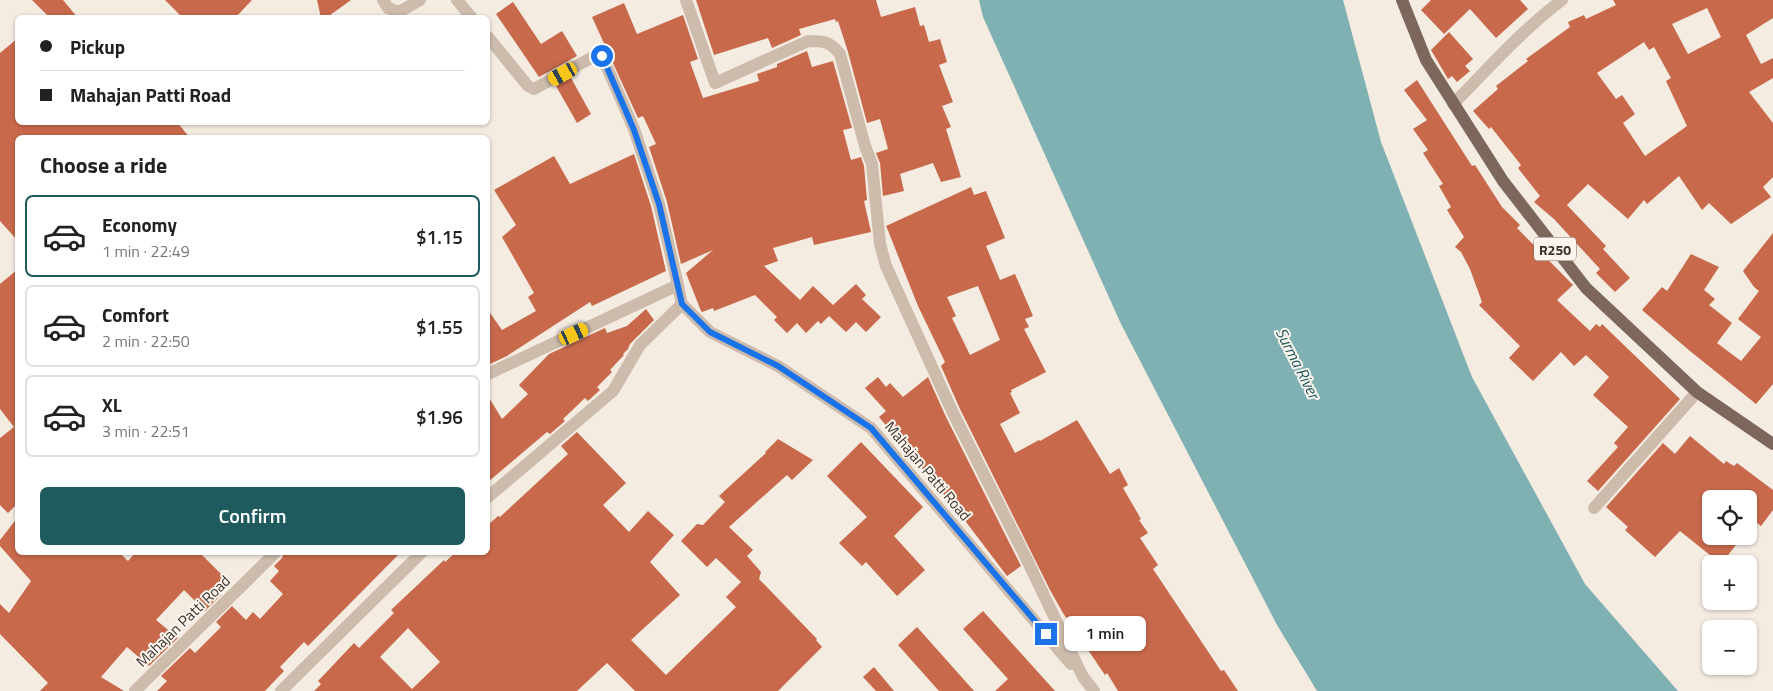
<!DOCTYPE html>
<html lang="en">
<head>
<meta charset="utf-8">
<style>
  :root { --surface:#fff; --page:#f2f2f2; --text:#222; --muted:#767676; --line:#e0e0e0; --accent:#1f5a5e }
  body { margin:0; font-family:"Titillium Web",sans-serif; background:var(--page); color:var(--text); height:100vh; display:flex; flex-direction:column; font-size:19px; white-space:nowrap }
  * { box-sizing:border-box; margin:0 }
  p { font-size:16px; color:var(--muted) }
  .icon { flex:none; width:28px; height:28px; fill:none; stroke:currentColor; stroke-width:2; stroke-linecap:round; stroke-linejoin:round }
  .map { position:relative; flex:1; overflow:hidden }
  .panel { position:absolute; left:15px; top:135px; width:475px; height:420px; display:flex; flex-direction:column; background:var(--surface); border-radius:8px; box-shadow:0 1px 4px #0004 }
  .panel>* { flex:none }
  .hud { position:absolute; left:15px; top:15px; width:475px; height:110px; border-radius:8px; box-shadow:0 1px 4px #0004; display:grid; align-content:center; height:110px; padding:0 25px; background:var(--surface) }
  .controls { position:absolute; left:1702px; top:490px; display:grid; gap:10px }
  .controls a { display:grid; place-items:center; width:55px; height:55px; border-radius:8px; background:var(--surface); box-shadow:0 1px 4px #0004; font-size:25px }
  .end { position:absolute; width:22px; height:22px; margin:-11px; border:6px solid #1a73e8; background:#fff; box-shadow:0 0 0 2px #fff }
  .from { border-radius:50% }
  .bubble { position:absolute; height:35px; border-radius:8px; background:var(--surface); box-shadow:0 1px 4px #0004; font-size:16px; font-weight:600; line-height:35px; text-align:center }
  .car { position:absolute; width:15px; height:30px; margin:-15px -8px; border-radius:6px; box-shadow:0 0 4px 1px #0007; background:linear-gradient(#f5c518 24%,#345 0 40%,#f5c518 0 76%,#345 0 86%,#f5c518 0) }
  .hud b { display:flex; align-items:center; gap:18px; height:48px; font-size:19px }
  .hud b+b { border-top:1px solid var(--line) }
  .hud i { width:12px; height:12px; background:var(--text) }
  ul { padding:0; list-style:none }
  li { display:flex; align-items:center; gap:15px; height:82px; margin:0 10px 8px; padding:0 15px; border:2px solid var(--line); border-radius:8px }
  li div { flex:1 }
  li b { display:block; font-size:19px }
  li em { font-style:normal; font-weight:600 }
  li.on { border-color:var(--accent) }
  li>.icon { width:45px; height:45px; stroke-width:1.5 }
  h2 { padding:0 25px; font-size:22px; line-height:60px }
  .cta { display:flex; gap:10px; margin-top:auto; padding:10px 25px }
  .cta a { flex:1; height:58px; border-radius:8px; background:var(--accent); color:#fff; font-size:20px; font-weight:600; line-height:58px; text-align:center }
  .map>svg:first-child { display:block }
  .water { fill:#7fb0b2 }
  .building { fill:#c8694b; fill-rule:evenodd }
  .lines { fill:none; stroke-linecap:round; stroke-linejoin:round }
  .minor { stroke:#cdbbac; stroke-width:12 }
  .tertiary { stroke:#cdbbac; stroke-width:12 }
  .primary { stroke:#7d675c; stroke-width:12 }
  .route { stroke:#1a73e8; stroke-width:6 }
  .labels { text-anchor:middle; dominant-baseline:central; stroke-width:4; stroke-linejoin:round; paint-order:stroke }
  .shield { fill:#fbf5ee; stroke:#756b66; stroke-width:1 }
  .shield-label { font-size:14px; font-weight:bold; fill:#3b302b }
  .street-label { font-size:15px; fill:#3b302b; stroke:#fbf5ee }
  .water-label { font-size:16px; font-style:italic; fill:#1f5a5e; stroke:#fbf5ee }
</style>
</head>
<body>
<div class="map">
<svg width="1773" height="691" viewBox="0 0 1773 691">
  <rect width="100%" height="100%" fill="#f4ebe1"/>
  <path class="water" d="M979,0h364l38,142 91,235 113,207 93,107h-361l-40,-66 -156,-301 -138,-307z"/>
  <g class="building">
    <path d="M32,0h31l15,18h-28z"/>
    <path d="M165,0h87l-17,18h-52z"/>
    <path d="M317,0h34l-25,18h-5z"/>
    <path d="M696,0h180l5,17 34,-10 5,19 4,-1 5,17 11,-3 7,23 -8,3 14,37 -11,4 9,21 -5,2 15,48 -20,5 -8,-19 -33,11 4,17 -21,5 -3,-33 -4,-10 12,-4 -8,-30 -13,4 -19,-71 -10,-31 -2,1 -1,-3 -36,10 2,6 -29,13 -4,-10 -54,17z"/>
    <path d="M1431,0h89l8,9 -32,29 -26,-29 -26,25 -23,-24z"/>
    <path d="M1613,0h160v18l-27,17 15,29 12,-6v20l-24,14 24,31v54l-10,10 8,10 -40,27 -22,-21 -7,7 -23,-34 -32,28 -3,-4 -16,19 -40,-35 -21,21 39,41 -3,3 27,29 -15,14 -19,-19 4,-4 -46,-50 -20,-17 6,-6 -22,-28 3,-3 -30,-38 -2,2 -16,-18 25,-22 -2,-3 32,-25 -2,-2 44,-32 -2,-5 16,-7 2,4 30,-14zM1707,8l14,29 -33,17 -16,-30zM1644,42l5,8 5,-3 17,31 -5,3 21,45 -42,30 -22,-33 12,-9 -13,-19 -6,4 -19,-26z"/>
    <path d="M513,2l28,42 21,-13 15,25 -38,21 -43,-63z"/>
    <path d="M624,3l13,31 46,-19 15,44 -8,3 13,36 56,-17 -2,-7 20,-7v-3l30,-13 5,16 21,-6 19,67 -9,2 8,30 10,-3 3,9 3,34 -3,1 7,31 -57,13 -2,-8 -39,11 5,13 -14,5 36,34 13,-14 20,19 23,-21 10,11 -4,4 19,18 -15,15 -10,-10 -10,10 -17,-16 -8,8 -3,-3 -12,12 -9,-10 -10,10 -13,-13 3,-3 -22,-22 -41,16 -1,-3 -11,4 -1,-1 -15,-38 27,-23 -32,14 -14,-62 -18,-55 7,-3 -13,-28 -5,2 -46,-101z"/>
    <path d="M1449,32l24,27 -8,7 5,5 -13,11 -5,-6 -4,3 -17,-29z"/>
    <path d="M18,38v84h159l13,16h-172v103l-18,-20v-168z"/>
    <path d="M571,78l20,36 -14,9 -21,-37z"/>
    <path d="M1417,80l55,86 3,-1 27,42 18,18 -3,3 56,57 -16,15 33,31 6,-7 4,3 2,-3 78,75 -82,92 -11,-10 31,-34 -4,-4 14,-16 -35,-32 16,-18 -23,-22 -12,11 -13,-14 -28,29 -24,-23 11,-12 -41,-41 3,-3 -12,-33 -9,-17 -6,-5 9,-10 -17,-27 4,-3 -12,-21 4,-2 -20,-31 5,-3 -15,-21 14,-9 -23,-30z"/>
    <path d="M634,154l17,52 15,65 -74,35 -2,-4 -83,54 -19,9v-55l14,20 34,-19 -8,-14 6,-4 -32,-56 14,-12 -22,-35 60,-34 16,28z"/>
    <path d="M971,187l3,8 12,-4 19,47 -19,8 14,34 15,-6 18,42 -8,3 4,8 -5,2 22,43 -35,18 1,2 -2,1 10,20 -20,11 15,29 24,-13 1,1 37,-21 33,54 9,-6 9,17 -5,3 18,31 -2,1 9,13 -8,5 18,27 -5,4 68,102 3,-1 14,21h-120l-11,-18 -2,2 -42,-62 -13,-23 -90,-181 -19,-43 4,-4 -27,-56 -31,-78 -1,-2zM978,286l22,54 -30,15 -18,-37 4,-2 -9,-19z"/>
    <path d="M1773,233v151l-17,20 -66,-53 -48,-41 20,-23 5,4 24,-37 28,13 -15,23 11,9 -6,6 23,18 -15,20 24,18 20,-24 -23,-18 21,-28 -5,-4 -11,-16z"/>
    <path d="M18,269v234l-10,10 -8,-8v-67l14,-11 -14,-18v-125z"/>
    <path d="M646,309l8,11 -24,24 -2,5 -5,5 1,1 -14,15 2,2 -15,15 3,3 -12,11 -3,-3 -22,21 2,2 -15,13 -3,-2 -59,50v-86l14,23 26,-25 -9,-9 30,-31 56,-26 2,5 20,-7z"/>
    <path d="M878,377l8,10 4,-4 13,14 25,-20 18,40 75,149 -14,10 -47,-62 -81,-97 7,-6 -21,-23z"/>
    <path d="M577,432l49,51 -23,22 26,27 19,-21 26,24 -24,27 30,33 -49,45 35,35 70,-68 -10,-10 15,-15 -25,-24 -9,9 -26,-26 16,-17 6,1 22,-23 -6,-6 47,-43 -1,-1 13,-13 35,21 -21,20 -5,-5 -58,52 24,23 -6,6 14,16 -2,7 58,60 -1,1 6,7 -44,44h-143l-28,-28 -30,28h-263l7,-7 -3,-3 36,-38 5,5 35,-35 -3,-3 53,-50 1,2 11,-10h32v-27l10,-9 2,1 68,-63 -7,-8zM408,628l32,34 -28,27 -32,-32z"/>
    <path d="M1690,436l34,28 2,-3 8,5 3,-3 36,27v20l-12,16 -12,-9v-18h-38v37h32l-22,28 -41,-33 -25,26 -30,-27 3,-3 -22,-20 57,-64 12,11z"/>
    <path d="M861,442l62,65 -29,29 31,34 -28,26 -31,-34 -4,4 -23,-23 28,-26 -40,-41z"/>
    <path d="M18,517v35h101l9,9 8,-9h63l29,29 -11,11 4,3 -16,16 -21,-21 -28,30 22,18 -29,28 -22,-19 -26,30 23,14h-84l8,-8 -48,-49v-30l9,9 22,-32 -31,-35v-6z"/>
    <path d="M284,552h117l-93,94 -4,-4 -24,25 4,4 -19,20h-108l10,-10 -6,-5 29,-28 5,5 26,-26 -5,-5 16,-16 14,14 7,-8 7,7 23,-25 -13,-13 9,-10 -5,-5 8,-8z"/>
    <path d="M983,611l72,80h-60l13,-12 -45,-50z"/>
    <path d="M917,627l57,64h-35l-41,-46z"/>
    <path d="M874,667l20,24h-18l-13,-14z"/>
  </g>
  <g class="lines">
    <g class="minor">
      <path d="M383,0l5,8 11,4 21,-12"/>
      <path d="M457,0l15,18"/>
      <path d="M488,37l40,49 6,3 57,-31 11,-2 32,73 25,75 19,81"/>
      <path d="M1453,104c35,-35 69,-74 109,-104"/>
      <path d="M488,497l125,-106 27,-46 42,-41"/>
      <path d="M1594,508l103,-116"/>
      <path d="M281,691l141,-139"/>
    </g>
    <g class="tertiary">
      <path d="M686,0l29,83 93,-42c16,0 21,0 32,13l25,92 7,18 8,80 6,22 67,147 75,149 55,115 11,14"/>
      <path d="M488,374l190,-89 4,19 28,28 68,34 93,62 200,236"/>
      <path d="M135,691l141,-139"/>
    </g>
    <path class="primary" d="M1402,0l24,60 77,121 83,107 111,104 76,52"/>
  </g>
  <g class="lines">
    <path class="route" d="M602,56l32,74 25,74 23,100 28,28 68,34 93,62 175,206"/>
  </g>
  <g class="labels">
    <rect class="shield" x="1534" y="237.5" width="42" height="23" rx="4"/>
    <g class="shield-label">
      <text x="1555" y="249">R250</text>
    </g>
    <g class="street-label">
      <text transform="translate(928 471) rotate(50)">Mahajan Patti Road</text>
      <text transform="translate(183 621) rotate(-44)">Mahajan Patti Road</text>
    </g>
    <g class="water-label">
      <text transform="translate(1298 363) rotate(63)">Surma River</text>
    </g>
  </g>
</svg>
<div class="controls">
<a><svg class="icon" aria-label="locate" viewBox="0 0 24 24"><circle cx="12" cy="12" r="6"/><path d="M12 2v4M12 18v4M2 12h4M18 12h4"/></svg></a>
<a>+</a>
<a>−</a>
</div>
<i class="end from" style="left:602px;top:56px"></i>
<i class="end" style="left:1046px;top:634px"></i>
<div class="bubble" style="left:1064px;top:616px;width:82px">1 min</div>
<i class="car" style="left:563px;top:74px;rotate:241deg"></i>
<i class="car" style="left:574px;top:334px;rotate:65deg"></i>
<div class="hud">
<b><i class="from"></i>Pickup</b>
<b><i></i>Mahajan Patti Road</b>
</div>
<section class="panel">
<h2>Choose a ride</h2>
<ul>
<li class="on"><svg class="icon" aria-label="car" viewBox="0 0 24 24"><path d="M5 17H2v-5l4-1 3-4h7l3 4 3 1v5h-3M9 17h6M6 11h13"/><circle cx="7" cy="17" r="2"/><circle cx="17" cy="17" r="2"/></svg><div><b>Economy</b><p>1 min · 22:49</p></div><em>$1.15</em></li>
<li><svg class="icon" aria-label="car" viewBox="0 0 24 24"><path d="M5 17H2v-5l4-1 3-4h7l3 4 3 1v5h-3M9 17h6M6 11h13"/><circle cx="7" cy="17" r="2"/><circle cx="17" cy="17" r="2"/></svg><div><b>Comfort</b><p>2 min · 22:50</p></div><em>$1.55</em></li>
<li><svg class="icon" aria-label="car" viewBox="0 0 24 24"><path d="M5 17H2v-5l4-1 3-4h7l3 4 3 1v5h-3M9 17h6M6 11h13"/><circle cx="7" cy="17" r="2"/><circle cx="17" cy="17" r="2"/></svg><div><b>XL</b><p>3 min · 22:51</p></div><em>$1.96</em></li>
</ul>
<div class="cta"><a>Confirm</a></div>
</section>
</div>
</body>
</html>
